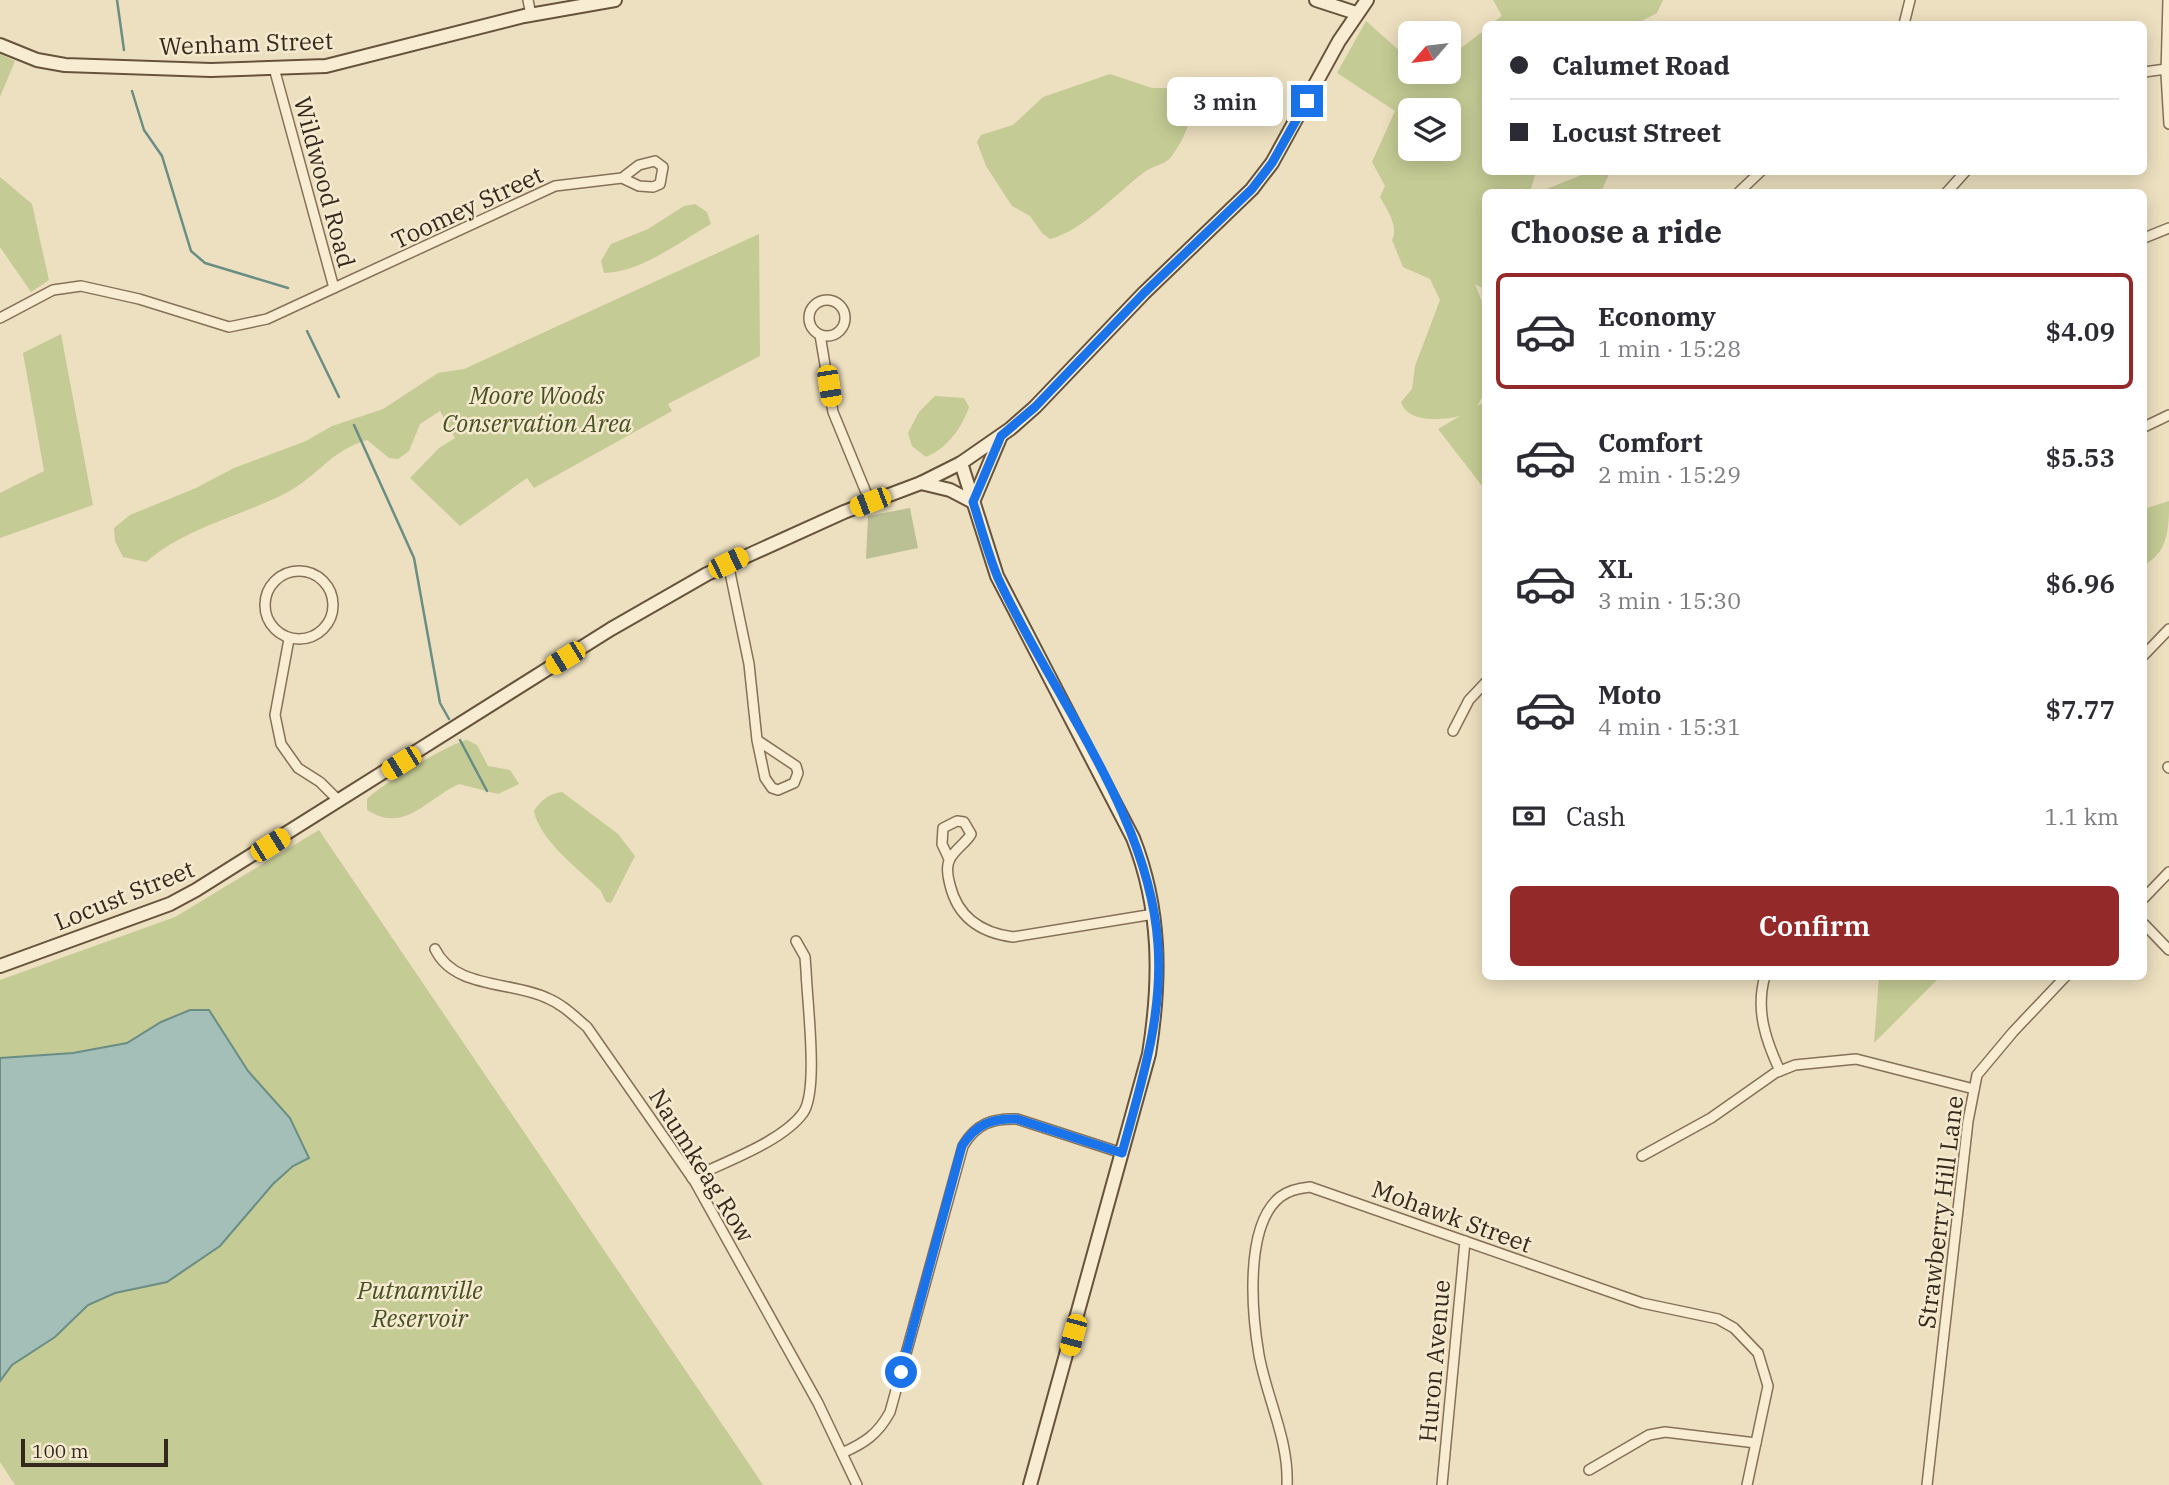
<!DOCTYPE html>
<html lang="en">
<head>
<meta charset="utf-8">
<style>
  :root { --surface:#fff; --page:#f2f2f3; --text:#2b2b33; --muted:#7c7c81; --line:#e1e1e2; --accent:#94292a }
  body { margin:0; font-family:"IBM Plex Serif",serif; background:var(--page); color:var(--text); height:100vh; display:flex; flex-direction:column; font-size:26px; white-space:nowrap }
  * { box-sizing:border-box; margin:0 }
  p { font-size:23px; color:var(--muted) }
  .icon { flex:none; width:38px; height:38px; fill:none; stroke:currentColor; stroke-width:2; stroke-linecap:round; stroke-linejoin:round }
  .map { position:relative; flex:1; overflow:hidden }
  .sheet { position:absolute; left:1482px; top:189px; width:665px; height:791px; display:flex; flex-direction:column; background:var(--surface); border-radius:10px; box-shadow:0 4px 18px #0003 }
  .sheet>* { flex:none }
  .banner { position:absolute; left:1482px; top:21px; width:665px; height:154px; border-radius:10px; box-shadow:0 4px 18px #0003; display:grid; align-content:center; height:154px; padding:0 28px; background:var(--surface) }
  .needle { width:46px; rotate:242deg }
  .buttons { position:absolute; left:1398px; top:21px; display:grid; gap:14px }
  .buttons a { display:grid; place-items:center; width:63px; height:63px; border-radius:10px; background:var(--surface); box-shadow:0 4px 18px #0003; font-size:35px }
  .scale { position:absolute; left:21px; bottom:18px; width:147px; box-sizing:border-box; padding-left:7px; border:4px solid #35291d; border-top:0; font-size:19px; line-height:24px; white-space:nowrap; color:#35291d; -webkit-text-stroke:5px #f5eacf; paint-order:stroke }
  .end { position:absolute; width:32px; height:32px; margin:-16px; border:9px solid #1a73e8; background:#fff; box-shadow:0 0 0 4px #fff }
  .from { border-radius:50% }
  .bubble { position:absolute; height:49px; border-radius:10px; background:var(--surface); box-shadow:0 4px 18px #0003; font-size:23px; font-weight:600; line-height:49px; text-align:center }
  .car { position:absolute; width:21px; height:42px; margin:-21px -10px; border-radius:9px; box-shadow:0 0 5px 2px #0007; background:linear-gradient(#f5c518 24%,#345 0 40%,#f5c518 0 76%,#345 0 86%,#f5c518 0) }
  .banner b { display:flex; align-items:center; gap:24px; height:66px; font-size:26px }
  .banner b+b { border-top:2px solid var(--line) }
  .banner i { width:18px; height:18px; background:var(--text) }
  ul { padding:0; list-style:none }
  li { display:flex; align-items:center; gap:21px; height:116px; margin:0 14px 10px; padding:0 14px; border:4px solid transparent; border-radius:10px }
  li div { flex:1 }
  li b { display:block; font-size:26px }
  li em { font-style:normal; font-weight:600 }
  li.active { border-color:var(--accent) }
  li>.icon { width:63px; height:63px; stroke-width:1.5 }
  h2 { padding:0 28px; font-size:32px; line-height:84px }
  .pay { display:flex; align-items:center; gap:18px; height:77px; padding:0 28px; font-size:26px }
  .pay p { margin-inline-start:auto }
  .action { display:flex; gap:14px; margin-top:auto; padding:14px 28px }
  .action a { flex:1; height:80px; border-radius:10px; background:var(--accent); color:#fff; font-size:28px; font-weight:600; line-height:80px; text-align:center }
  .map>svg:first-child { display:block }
  .green { fill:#c4cb94; fill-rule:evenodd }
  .cemetery { fill:#babf94 }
  .water { fill:#a3bfb7; stroke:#6a8d84; stroke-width:2 }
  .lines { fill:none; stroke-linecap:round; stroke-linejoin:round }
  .stream { stroke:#6a8d84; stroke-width:2.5 }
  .street-casing { stroke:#867058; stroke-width:12 }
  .secondary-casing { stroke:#67523c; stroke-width:16 }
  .street { stroke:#f8edd3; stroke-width:9 }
  .secondary { stroke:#f8edd3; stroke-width:12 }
  .route { stroke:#1a73e8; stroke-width:9 }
  .labels { text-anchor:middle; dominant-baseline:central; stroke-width:5; stroke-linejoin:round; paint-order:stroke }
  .street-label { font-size:24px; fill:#35291d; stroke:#f5eacf }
  .park-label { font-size:24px; font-style:italic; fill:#465123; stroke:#f5eacf }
</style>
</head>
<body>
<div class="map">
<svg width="2169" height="1485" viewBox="0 0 2169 1485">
  <rect width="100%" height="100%" fill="#ede0c0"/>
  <g class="green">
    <path d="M1493,0h170l-6,13 -21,11h-145l11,-8z"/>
    <path d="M1366,21l44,39v12l17,2 22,-2v-15l37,-28v143h50l-6,20h-44v98l-11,-6 11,28v79l-9,15 9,-5v90l-48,-62 22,-13c-16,4 -52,8 -59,-14l11,-13 3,-23 25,-66 -10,-21 -27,-12 -11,-27c7,-14 -5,-30 -12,-43l5,-11 -13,-24 23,-51 -58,-38zM1449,110v39h-39v-39z"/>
    <path d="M0,54l15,7 -15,36z"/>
    <path d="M1110,74l42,14h33l8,13c-1,19 -10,41 -22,56 -6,8 -20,9 -28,16 -26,20 -61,58 -93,66l-8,-6 -12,-17 -18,-10 -26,-40 -9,-24 4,-7 32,-10 30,-28z"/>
    <path d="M1589,172h21l-9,20h-62z"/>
    <path d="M0,177l32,27 17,76 -18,12 -31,-45z"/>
    <path d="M695,204l12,8 4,12c-32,18 -69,48 -107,49l-3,-12 10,-17 37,-15 36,-23z"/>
    <path d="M759,234l1,122 -92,48 4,7 -138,77 -7,-10 -67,48 -50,-48 29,-30 16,-10 -15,-27 -20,13 -11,27 -11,8 -9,-1 -22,-18c-37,11 -49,36 -81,53 -47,24 -99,34 -140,69l-23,-5 -8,-16 -1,-13 16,-13 66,-27 38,-20 72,-27 26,-15 51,-17 55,-36 26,-4z"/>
    <path d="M61,334l32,171 -93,33v-45l44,-22 -21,-118z"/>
    <path d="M935,396l29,2 5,9c-7,21 -23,42 -43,50l-14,-11 -4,-13 11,-21z"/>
    <path d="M2169,501c0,25 0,51 -25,64v-56z"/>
    <path d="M467,740l10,5 11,21 22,4 9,14 -21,10 -39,-10c-33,15 -54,50 -92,26v-11c12,-13 83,-56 100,-59z"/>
    <path d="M562,792l56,42 17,22 -24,47 -5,-1 -5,-11c-22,-22 -61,-50 -67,-80 6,-10 16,-18 28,-19z"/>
    <path d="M319,830l426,628 18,27h-748l-15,-23v-81l12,-16 43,-28 33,-32 27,-12 52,-11 53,-36 53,-62 20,-18 -3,-48 -42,-47 -39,-61 -48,12 -34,21 -54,10 -73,5v-78l175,-63z"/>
    <path d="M1879,977h61l-66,66z"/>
  </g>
  <path class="cemetery" d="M910,508l8,40 -52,11 2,-43z"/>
  <path class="water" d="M190,1010h19l39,61 42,47 19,40 -16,8 -20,18 -53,62 -53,36 -52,11 -27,12 -33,32 -43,28 -12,16v-323l73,-5 54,-10 34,-21z"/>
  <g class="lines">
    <g class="stream">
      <path d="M117,0l7,50"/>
      <path d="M132,91l12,39 18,26 29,95 14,12 83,25"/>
      <path d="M307,331l32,66"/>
      <path d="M354,425l60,133 26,145 9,16"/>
      <path d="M460,740l27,51"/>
    </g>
    <defs>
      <g id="street">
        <path d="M528,0l3,15"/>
        <path d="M2168,0l-2,74 3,50"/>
        <path d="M1904,24l6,-24"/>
        <path d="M2144,72l22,-3"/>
        <path d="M1739,192l21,-20"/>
        <path d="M1947,192l18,-20"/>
        <path d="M2144,238l25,-10"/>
        <path d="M334,288l221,-102 67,-8 17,8 14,1 7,-3 3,-17 -8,-6 -16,4 -17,13"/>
        <circle cx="827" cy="318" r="18"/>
        <path d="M0,318l53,-28 28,-4 58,13 90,28 38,-8 67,-31 -60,-220"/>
        <path d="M820,335l13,77 37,90"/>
        <path d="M2144,427l25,-12"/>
        <path d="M728,563l21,101 8,76 8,38 7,10 6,2 16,-7 4,-10 -2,-7 -39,-26"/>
        <circle cx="299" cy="605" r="34"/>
        <path d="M289,639l-14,76 6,29 17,24 22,14 19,19"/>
        <path d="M2144,655l25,-26"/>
        <path d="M1453,731l16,-31 17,-18"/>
        <path d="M2168,767l1,1"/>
        <path d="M949,859l-7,-15 1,-16 14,-7 7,1 7,12c-5,9 -16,15 -21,25 -4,7 -2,19 0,26 8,33 32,48 63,52l141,-23"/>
        <path d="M2144,898l25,-26"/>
        <path d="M2144,924l25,26"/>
        <path d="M435,949c19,40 76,32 112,49 15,6 27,18 40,29l108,155 123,221 39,82"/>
        <path d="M1765,976c-10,34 1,65 15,95"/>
        <path d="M1642,1156l69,-38 64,-45 20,-8 61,-6 118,30"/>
        <path d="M692,1178c32,-16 90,-36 111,-65 16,-22 4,-111 3,-143l-1,-13 -9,-16"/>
        <path d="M842,1453c23,-10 36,-19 48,-41l73,-266c13,-22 29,-28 54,-27l105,34"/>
        <path d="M1589,1470l60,-35 16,-3 91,11"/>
        <path d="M1287,1485c2,-45 -20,-86 -28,-130 -7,-41 -15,-129 21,-158 9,-7 19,-9 30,-10l332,116 76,16 16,9 24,25 10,33 -21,99"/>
        <path d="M1442,1485l23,-244"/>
        <path d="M1927,1485l41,-364 9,-46 36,-43 53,-56"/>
      </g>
      <g id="secondary">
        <path d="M1316,0l40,13"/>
        <path d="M0,45l37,15 28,5 146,5 115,-4 198,-50 91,-16"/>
        <path d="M961,463l36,113 136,262c28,71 28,141 16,216l-119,431"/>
        <path d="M921,483l29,7 23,12 27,-64"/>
        <path d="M0,966l170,-62 26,-14 415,-261 96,-55 137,-62 77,-29 40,-20 49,-34 25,-22 109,-114 108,-104 20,-26 67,-122 28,-41"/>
      </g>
    </defs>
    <use href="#street" class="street-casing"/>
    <use href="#secondary" class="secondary-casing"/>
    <use href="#street" class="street"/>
    <use href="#secondary" class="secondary"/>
  </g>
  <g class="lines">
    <path class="route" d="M901,1372l61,-226c14,-22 30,-28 55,-27l105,34c19,-69 41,-136 36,-208 -8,-130 -107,-251 -160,-367 -10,-24 -17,-51 -25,-76l28,-66 34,-29 109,-114 108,-104 20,-26 35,-62"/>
  </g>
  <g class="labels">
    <g class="street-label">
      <text transform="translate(246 43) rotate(-2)">Wenham Street</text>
      <text transform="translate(325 182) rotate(75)">Wildwood Road</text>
      <text transform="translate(467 207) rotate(-25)">Toomey Street</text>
      <text transform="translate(124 895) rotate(-22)">Locust Street</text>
      <text transform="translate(702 1165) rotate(58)">Naumkeag Row</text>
      <text transform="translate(1940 1212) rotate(-83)">Strawberry Hill Lane</text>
      <text transform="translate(1452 1216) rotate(20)">Mohawk Street</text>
      <text transform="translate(1434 1361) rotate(-85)">Huron Avenue</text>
    </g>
    <g class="park-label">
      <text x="537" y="395">Moore Woods<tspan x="537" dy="28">Conservation Area</tspan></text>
      <text x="420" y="1290">Putnamville<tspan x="420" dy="28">Reservoir</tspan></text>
    </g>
  </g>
</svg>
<div class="buttons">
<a><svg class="needle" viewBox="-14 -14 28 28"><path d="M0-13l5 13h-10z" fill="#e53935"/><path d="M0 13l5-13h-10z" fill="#7c7c81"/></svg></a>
<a><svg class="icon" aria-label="layers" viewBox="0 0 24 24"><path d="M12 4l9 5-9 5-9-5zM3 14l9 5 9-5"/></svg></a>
</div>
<div class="scale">100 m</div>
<i class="end from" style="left:901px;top:1372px"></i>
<i class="end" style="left:1307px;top:101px"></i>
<div class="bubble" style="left:1167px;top:77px;width:116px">3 min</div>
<i class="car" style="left:829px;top:386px;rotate:171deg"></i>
<i class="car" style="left:870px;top:502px;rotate:249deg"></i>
<i class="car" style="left:728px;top:563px;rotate:64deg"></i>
<i class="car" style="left:565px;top:658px;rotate:238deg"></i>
<i class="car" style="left:401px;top:763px;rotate:238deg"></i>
<i class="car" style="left:270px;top:845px;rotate:58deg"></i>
<i class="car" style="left:1073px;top:1335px;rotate:195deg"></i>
<div class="banner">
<b><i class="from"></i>Calumet Road</b>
<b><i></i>Locust Street</b>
</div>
<section class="sheet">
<h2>Choose a ride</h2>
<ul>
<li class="active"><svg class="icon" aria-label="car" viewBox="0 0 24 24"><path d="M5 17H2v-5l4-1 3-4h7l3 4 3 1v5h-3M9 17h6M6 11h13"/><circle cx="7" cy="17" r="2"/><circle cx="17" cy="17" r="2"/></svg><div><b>Economy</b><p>1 min · 15:28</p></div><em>$4.09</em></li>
<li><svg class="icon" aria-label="car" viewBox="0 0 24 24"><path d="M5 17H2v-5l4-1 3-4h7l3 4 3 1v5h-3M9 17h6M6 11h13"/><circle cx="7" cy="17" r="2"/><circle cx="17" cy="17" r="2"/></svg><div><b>Comfort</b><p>2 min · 15:29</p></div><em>$5.53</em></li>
<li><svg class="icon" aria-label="car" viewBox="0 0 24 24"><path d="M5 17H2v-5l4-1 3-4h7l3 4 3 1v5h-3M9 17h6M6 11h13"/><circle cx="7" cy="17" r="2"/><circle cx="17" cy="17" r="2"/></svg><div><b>XL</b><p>3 min · 15:30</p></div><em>$6.96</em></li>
<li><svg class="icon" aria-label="car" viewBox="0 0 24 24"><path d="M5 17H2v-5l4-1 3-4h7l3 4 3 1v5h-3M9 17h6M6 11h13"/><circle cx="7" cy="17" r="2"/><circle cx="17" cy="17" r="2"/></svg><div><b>Moto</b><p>4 min · 15:31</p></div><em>$7.77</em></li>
</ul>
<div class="pay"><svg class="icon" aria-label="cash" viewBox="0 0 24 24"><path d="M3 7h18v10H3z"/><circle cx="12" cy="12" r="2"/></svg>Cash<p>1.1 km</p></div>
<div class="action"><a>Confirm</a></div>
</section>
</div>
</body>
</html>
